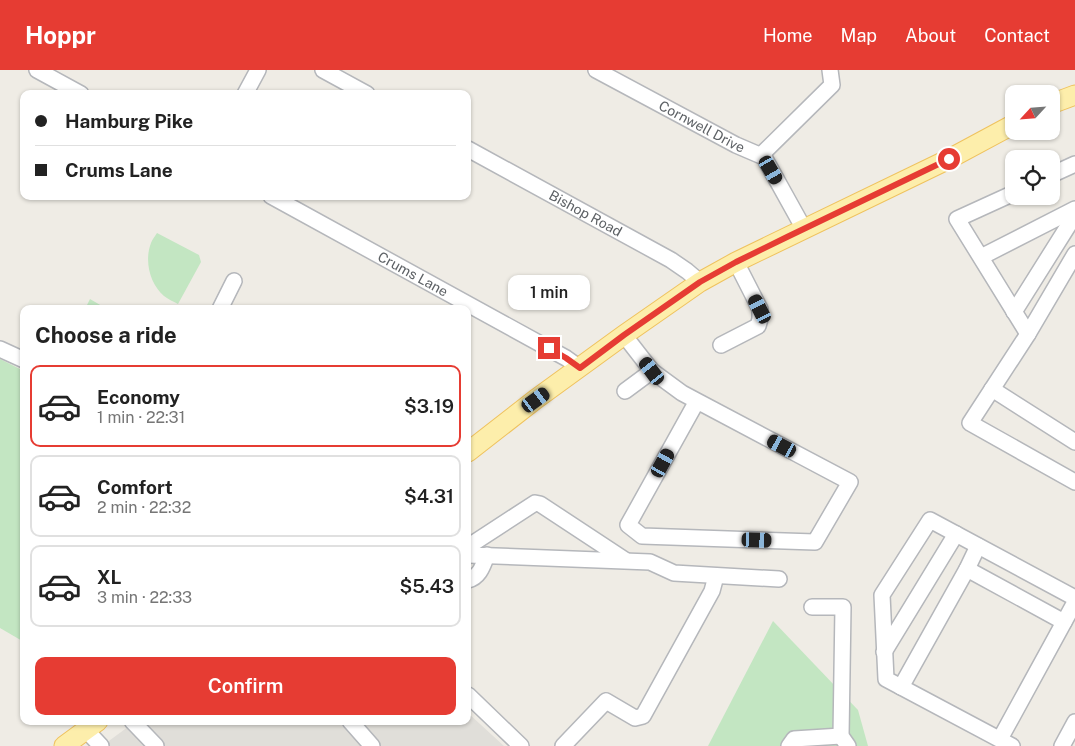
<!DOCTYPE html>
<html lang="en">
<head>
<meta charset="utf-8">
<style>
  :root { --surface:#fff; --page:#f2f2f2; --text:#222; --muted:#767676; --line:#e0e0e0; --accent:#e63c33 }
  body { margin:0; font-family:"Public Sans",sans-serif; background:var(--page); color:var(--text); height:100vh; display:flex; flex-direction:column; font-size:19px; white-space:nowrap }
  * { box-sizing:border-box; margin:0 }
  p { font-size:16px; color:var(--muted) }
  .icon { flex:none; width:28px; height:28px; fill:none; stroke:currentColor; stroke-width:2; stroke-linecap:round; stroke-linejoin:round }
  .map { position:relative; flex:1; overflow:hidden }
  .panel { position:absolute; left:20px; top:235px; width:451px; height:420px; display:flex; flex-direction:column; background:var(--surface); border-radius:10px; box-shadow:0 1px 4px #0004 }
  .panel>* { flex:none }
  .banner { position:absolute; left:20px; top:20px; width:451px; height:110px; border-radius:10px; box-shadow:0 1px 4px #0004; display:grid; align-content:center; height:110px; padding:0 15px; background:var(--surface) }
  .needle { width:32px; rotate:244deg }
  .fabs { position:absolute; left:1005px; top:15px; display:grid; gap:10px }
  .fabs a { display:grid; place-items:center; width:55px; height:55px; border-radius:10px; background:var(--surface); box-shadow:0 1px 4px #0004; font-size:25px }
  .end { position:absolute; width:22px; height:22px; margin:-11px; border:6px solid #e63c33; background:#fff; box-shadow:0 0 0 2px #fff }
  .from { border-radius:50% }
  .bubble { position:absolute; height:35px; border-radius:10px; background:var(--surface); box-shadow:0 1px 4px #0004; font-size:16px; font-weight:600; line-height:35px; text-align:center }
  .car { position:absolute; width:15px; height:30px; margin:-15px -8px; border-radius:6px; box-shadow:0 0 4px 1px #0007; background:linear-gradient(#222 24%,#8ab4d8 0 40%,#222 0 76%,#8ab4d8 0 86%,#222 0) }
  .banner b { display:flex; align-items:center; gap:18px; height:48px; font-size:19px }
  .banner b+b { border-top:1px solid var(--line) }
  .banner i { width:12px; height:12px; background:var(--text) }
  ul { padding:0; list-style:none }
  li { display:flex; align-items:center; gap:15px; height:82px; margin:0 10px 8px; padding:0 5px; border:2px solid var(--line); border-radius:10px }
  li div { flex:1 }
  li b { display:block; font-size:19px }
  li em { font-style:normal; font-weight:600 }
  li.on { border-color:var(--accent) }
  li>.icon { width:45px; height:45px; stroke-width:1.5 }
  h2 { padding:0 15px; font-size:22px; line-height:60px }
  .primary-button { display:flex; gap:10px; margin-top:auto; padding:10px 15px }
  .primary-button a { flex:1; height:58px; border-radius:10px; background:var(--accent); color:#fff; font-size:20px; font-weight:600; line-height:58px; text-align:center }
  header { display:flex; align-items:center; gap:30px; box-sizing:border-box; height:70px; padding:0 25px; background:var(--accent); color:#fff }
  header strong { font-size:24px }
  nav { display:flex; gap:28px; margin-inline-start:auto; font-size:18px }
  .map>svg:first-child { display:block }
  .industrial { fill:#e0ded9 }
  .green { fill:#c3e6c2 }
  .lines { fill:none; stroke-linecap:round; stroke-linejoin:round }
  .minor-casing { stroke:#b5b7bb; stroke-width:18 }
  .major-casing { stroke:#efc25e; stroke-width:21 }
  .minor { stroke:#fff; stroke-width:15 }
  .major { stroke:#fdeeab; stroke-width:19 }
  .route { stroke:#e63c33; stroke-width:6 }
  .labels { text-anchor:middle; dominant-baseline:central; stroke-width:4; stroke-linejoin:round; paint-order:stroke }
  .street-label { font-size:14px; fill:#5d6165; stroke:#fff }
</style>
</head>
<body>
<header>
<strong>Hoppr</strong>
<nav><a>Home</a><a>Map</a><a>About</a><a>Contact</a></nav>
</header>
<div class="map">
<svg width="1075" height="676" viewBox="0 0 1075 676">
  <rect width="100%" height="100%" fill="#efece5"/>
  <path class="industrial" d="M468,643l36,33h-402l34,-25h332z"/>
  <g class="green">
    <path d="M157,163l42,22 2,7 -23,42c-4,-2 -10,-5 -14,-8 -14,-12 -20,-35 -13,-53 1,-3 4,-7 6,-10z"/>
    <path d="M90,229l17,10h-22z"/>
    <path d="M0,289l24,12v271l-24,-14z"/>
    <path d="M773,551l85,89 10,36h-160z"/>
  </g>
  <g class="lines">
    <defs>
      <g id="minor">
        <path d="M37,0l44,24"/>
        <path d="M323,0l44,24"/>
        <path id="s1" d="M596,0l140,75 28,12 40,72"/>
        <path d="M245,24l13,-24"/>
        <path id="s2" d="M468,79l203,111 16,11 13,11"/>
        <path d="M761,85l71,-70 -2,-15"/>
        <path d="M1051,105l24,-11"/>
        <path d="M1014,123l-57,26 71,115"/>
        <path id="s3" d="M271,126l295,162 14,10"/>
        <path d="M1075,184l-47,80 -58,89 105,59"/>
        <path d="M981,187l94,-48"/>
        <path d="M220,239l14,-28"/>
        <path d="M1014,242l61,-97"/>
        <path d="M624,265l28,36 30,22 15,8 153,81 -35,60 -173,-6 -14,-11 69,-124"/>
        <path d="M721,275l37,-19 2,-7v-10l-24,-47"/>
        <path d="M0,279l24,11"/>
        <path d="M992,319l83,53"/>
        <path d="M625,321l27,-20"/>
        <path d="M469,476l66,-43 5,1 85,56"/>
        <path d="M468,485l182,7 24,11 105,6"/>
        <path d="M967,499l97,53"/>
        <path d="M468,510c12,-3 15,-15 19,-25"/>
        <path d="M812,537h31l-2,129 7,10"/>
        <path d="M884,582l72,-118"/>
        <path d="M901,617l66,-118 11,-23"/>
        <path d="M468,625l53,51"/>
        <path d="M132,651l24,25"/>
        <path d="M350,651l22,25"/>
        <path d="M86,660l15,16"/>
        <path d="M1000,669l75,-137"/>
        <path d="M563,676l43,-45 29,17 8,-2 69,-125 4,-15"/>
        <path d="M789,676l5,-7 47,-3"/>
        <path d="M1012,676l-126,-67 -4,-84 48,-75 145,78"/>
        <path d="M1062,676l13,-24"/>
      </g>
      <g id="major">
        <path d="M1051,34l24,-9"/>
        <path d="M468,382l68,-53 88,-64 76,-53 36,-20 213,-103 65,-35"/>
        <path d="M64,676l34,-25"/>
      </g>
    </defs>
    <use href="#minor" class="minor-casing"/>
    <use href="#major" class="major-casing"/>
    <use href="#minor" class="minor"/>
    <use href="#major" class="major"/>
  </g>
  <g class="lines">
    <path class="route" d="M549,278l17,10 14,10 44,-33 76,-53 36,-20 51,-25 162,-78"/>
  </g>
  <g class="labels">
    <g class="street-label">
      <text stroke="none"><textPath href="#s1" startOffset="120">Cornwell Drive</textPath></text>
      <text stroke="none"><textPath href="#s2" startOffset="134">Bishop Road</textPath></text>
      <text stroke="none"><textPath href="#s3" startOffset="162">Crums Lane</textPath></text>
    </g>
  </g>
</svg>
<div class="fabs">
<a><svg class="needle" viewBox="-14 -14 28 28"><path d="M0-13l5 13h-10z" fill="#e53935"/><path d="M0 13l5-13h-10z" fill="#767676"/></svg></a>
<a><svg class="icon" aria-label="locate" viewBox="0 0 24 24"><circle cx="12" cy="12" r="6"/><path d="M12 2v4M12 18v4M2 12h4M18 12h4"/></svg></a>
</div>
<i class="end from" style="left:949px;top:89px"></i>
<i class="end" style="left:549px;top:278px"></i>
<div class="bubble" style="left:508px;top:205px;width:82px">1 min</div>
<i class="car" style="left:771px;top:100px;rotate:150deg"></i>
<i class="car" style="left:760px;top:239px;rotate:333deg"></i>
<i class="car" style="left:652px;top:301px;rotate:323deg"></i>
<i class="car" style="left:536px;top:330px;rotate:54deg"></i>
<i class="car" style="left:782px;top:376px;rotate:298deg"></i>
<i class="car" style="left:663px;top:393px;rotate:29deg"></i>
<i class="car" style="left:757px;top:470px;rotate:92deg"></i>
<div class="banner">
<b><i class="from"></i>Hamburg Pike</b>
<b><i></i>Crums Lane</b>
</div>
<section class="panel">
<h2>Choose a ride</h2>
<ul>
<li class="on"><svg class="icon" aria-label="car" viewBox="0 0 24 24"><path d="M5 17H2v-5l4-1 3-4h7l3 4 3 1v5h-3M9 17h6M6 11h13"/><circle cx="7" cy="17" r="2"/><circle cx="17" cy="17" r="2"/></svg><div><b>Economy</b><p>1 min · 22:31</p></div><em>$3.19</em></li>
<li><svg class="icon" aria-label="car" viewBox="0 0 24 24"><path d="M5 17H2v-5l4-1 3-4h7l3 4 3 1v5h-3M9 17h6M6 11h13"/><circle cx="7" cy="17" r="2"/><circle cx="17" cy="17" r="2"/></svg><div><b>Comfort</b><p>2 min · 22:32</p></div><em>$4.31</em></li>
<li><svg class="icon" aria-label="car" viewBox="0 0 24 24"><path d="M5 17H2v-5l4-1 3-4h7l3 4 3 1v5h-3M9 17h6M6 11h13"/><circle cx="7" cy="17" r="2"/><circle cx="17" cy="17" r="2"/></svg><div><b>XL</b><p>3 min · 22:33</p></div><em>$5.43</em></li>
</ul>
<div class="primary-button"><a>Confirm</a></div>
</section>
</div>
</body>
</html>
